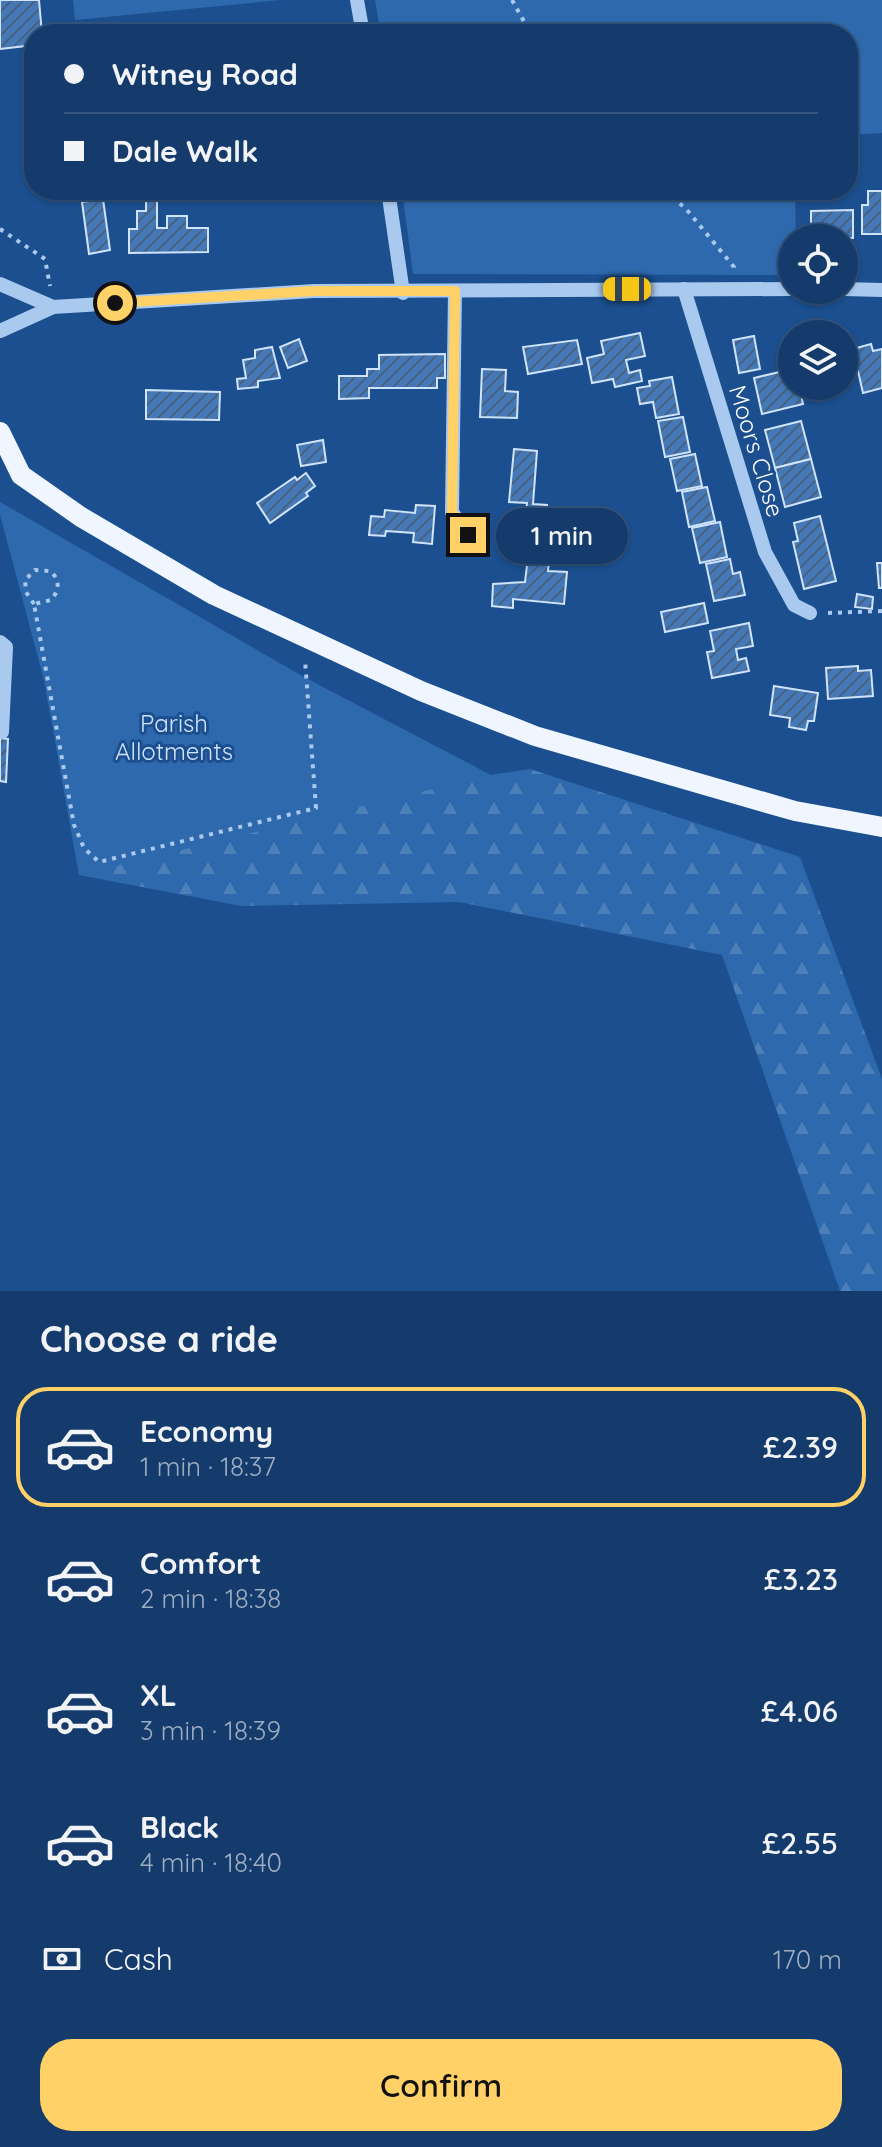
<!DOCTYPE html>
<html lang="en">
<head>
<meta charset="utf-8">
<style>
  :root { --surface:#143b6b; --page:#1d4271; --text:#f1f3f6; --muted:#9dadc1; --line:#33557e; --accent:#ffd166 }
  body { margin:0; font-family:Quicksand,sans-serif; background:var(--page); color:var(--text); height:100vh; display:flex; flex-direction:column; font-size:30px; white-space:nowrap }
  * { box-sizing:border-box; margin:0 }
  p { font-size:26px; color:var(--muted) }
  .icon { flex:none; width:44px; height:44px; fill:none; stroke:currentColor; stroke-width:2; stroke-linecap:round; stroke-linejoin:round }
  .map { position:relative; height:1291px; overflow:hidden }
  .details { display:flex; flex-direction:column; background:var(--surface); flex:1 }
  .details>* { flex:none }
  .banner { position:absolute; left:24px; top:24px; width:834px; height:176px; border-radius:32px; box-shadow:0 2px 6px #0004,0 0 0 2px var(--line); display:grid; align-content:center; height:176px; padding:0 40px; background:var(--surface) }
  .controls { position:absolute; left:778px; top:224px; display:grid; gap:16px }
  .controls a { display:grid; place-items:center; width:80px; height:80px; border-radius:50%; background:var(--surface); box-shadow:0 2px 6px #0004,0 0 0 2px var(--line); font-size:40px }
  .end { position:absolute; width:36px; height:36px; margin:-18px; border:10px solid #ffd166; background:#111; box-shadow:0 0 0 4px #111 }
  .from { border-radius:50% }
  .bubble { position:absolute; height:56px; border-radius:28px; background:var(--surface); box-shadow:0 2px 6px #0004,0 0 0 2px var(--line); font-size:26px; font-weight:600; line-height:56px; text-align:center }
  .car { position:absolute; width:24px; height:48px; margin:-24px -12px; border-radius:10px; box-shadow:0 0 6px 2px #0007; background:linear-gradient(#f5c518 24%,#345 0 40%,#f5c518 0 76%,#345 0 86%,#f5c518 0) }
  .banner b { display:flex; align-items:center; gap:28px; height:76px; font-size:30px }
  .banner b+b { border-top:2px solid var(--line) }
  .banner i { width:20px; height:20px; background:var(--text) }
  ul { padding:0; list-style:none }
  li { display:flex; align-items:center; gap:24px; height:120px; margin:0 16px 12px; padding:0 24px; border:4px solid transparent; border-radius:32px }
  li div { flex:1 }
  li b { display:block; font-size:30px }
  li em { font-style:normal; font-weight:600 }
  li.selected { border-color:var(--accent) }
  li>.icon { width:72px; height:72px; stroke-width:1.5 }
  h2 { padding:0 40px; font-size:36px; line-height:96px }
  .pay { display:flex; align-items:center; gap:20px; height:88px; padding:0 40px; font-size:30px }
  .pay p { margin-inline-start:auto }
  .primary-button { display:flex; gap:16px; margin-top:auto; padding:16px 40px }
  .primary-button a { flex:1; height:92px; border-radius:32px; background:var(--accent); color:#111; font-size:32px; font-weight:600; line-height:92px; text-align:center }
  .map>svg:first-child { display:block }
  .green { fill:#2e69ad }
  .forest { fill:url(#forest-firs) }
  .building { fill:url(#building-hatch); stroke:#cfe3fa; stroke-width:2 }
  .lines { fill:none; stroke-linecap:round; stroke-linejoin:round }
  .path { stroke:#a9c9ee; stroke-width:4; stroke-dasharray:4 6; stroke-linecap:butt }
  .minor { stroke:#a9c9ee; stroke-width:14 }
  .major { stroke:#f0f6ff; stroke-width:20 }
  .route { stroke:#ffd166; stroke-width:10 }
  .labels { text-anchor:middle; dominant-baseline:central; stroke-width:6; stroke-linejoin:round; paint-order:stroke }
  .street-label { font-size:24px; fill:#fff; stroke:#1b4f8f }
  .park-label { font-size:24px; fill:#cfe3fa; stroke:#1b4f8f }
</style>
</head>
<body>
<div class="map">
<svg width="882" height="1291" viewBox="0 0 882 1291">
  <defs>
    <pattern id="forest-firs" width="22" height="20" patternUnits="userSpaceOnUse" patternTransform="scale(2)"><rect width="22" height="20" fill="#2e69ad"/><path d="M5 1l3.5 6h-7zM16 11l3.5 6h-7z" fill="#4d80b9"/></pattern>
    <pattern id="building-hatch" width="6" height="6" patternUnits="userSpaceOnUse" patternTransform="scale(2)"><rect width="6" height="6" fill="#4478b7"/><path d="M-1 1l2-2M0 6l6-6M5 7l2-2" fill="none" stroke="#486282"/></pattern>
  </defs>
  <rect width="100%" height="100%" fill="#1b4f8f"/>
  <g class="green">
    <path d="M73,0h208l-206,20z"/>
    <path d="M375,0h507v133l-34,2v-101h-467z"/>
    <path d="M402,190h393l1,48h-4v37l-379,-1z"/>
    <path d="M0,502l304,175 187,98 -142,45 -270,55 -35,-195 -44,-165z"/>
  </g>
  <path class="forest" d="M530,769l270,88 82,222v212h-42l-118,-336 -263,-53 -218,4 -162,-31 412,-100z"/>
  <g class="building">
    <path d="M0,0h39l3,34h-8v11l-34,4z"/>
    <path d="M146,190h11v38h10v-12h20v12h21v24l-79,1v-24h8v-18h9z"/>
    <path d="M868,191h14v43h-20v-29h6z"/>
    <path d="M103,199l7,51 -21,4 -7,-52z"/>
    <path d="M853,210v28h-42v-27z"/>
    <path d="M640,333l5,23 -19,4 3,13 11,-3 2,11 -27,6 -2,-8 -21,4 -5,-25 17,-4 -3,-13z"/>
    <path d="M754,336l6,33 -21,4 -6,-33z"/>
    <path d="M299,339l8,22 -19,7 -8,-21z"/>
    <path d="M577,340l5,24 -54,10 -5,-27z"/>
    <path d="M871,344l2,7 9,-2v39l-19,5 -10,-44z"/>
    <path d="M272,347l8,31 -22,3v6l-20,2 -1,-10 9,-1 -3,-18 12,-2v-8z"/>
    <path d="M445,354v24h-8v10h-68v10l-30,1v-23h28v-7h12v-14z"/>
    <path d="M482,369l24,1 -1,21 13,1 -1,26 -37,-1z"/>
    <path d="M792,369v17h7l4,18 -41,10 -8,-36z"/>
    <path d="M672,377l7,37 -23,4 -3,-16 -13,2 -3,-16 13,-2 -1,-5z"/>
    <path d="M146,390l74,2 -1,28 -73,-1z"/>
    <path d="M683,417l7,35 -25,5 -7,-36z"/>
    <path d="M801,421l10,38 -36,9 -10,-38z"/>
    <path d="M323,440l3,22 -25,4 -4,-21z"/>
    <path d="M514,449l23,2 -4,53 14,1 -2,22 -20,-2 2,-22 -18,-1z"/>
    <path d="M695,454l7,32 -25,5 -7,-32z"/>
    <path d="M811,459l10,38 -36,10 -10,-39z"/>
    <path d="M306,473l9,13 -9,7 2,3 -38,27 -13,-20 38,-26 2,3z"/>
    <path d="M707,487l8,34 -26,6 -7,-35z"/>
    <path d="M416,505l19,1 -3,38 -19,-2 1,-9 -28,-2 -1,5 -16,-1 2,-19 13,1 1,-7 30,3z"/>
    <path d="M820,516l16,65 -32,8 -11,-47 5,-1 -4,-18z"/>
    <path d="M720,522l7,35 -27,6 -8,-35z"/>
    <path d="M529,548l21,2 -2,21 19,1 -3,32 -51,-5v9l-21,-2 1,-22 32,-2z"/>
    <path d="M730,559l3,15 7,-2 5,23 -31,6 -8,-37z"/>
    <path d="M877,563h5v25h-3z"/>
    <path d="M857,594l16,3 -1,12 -17,-2z"/>
    <path d="M704,603l4,20 -43,9 -4,-20z"/>
    <path d="M749,623l4,23 -17,3 2,11 8,-2 3,13 -37,7 -5,-26 7,-1 -4,-20z"/>
    <path d="M858,666v5l13,-1 2,26 -45,3 -2,-31z"/>
    <path d="M774,686l44,7 -4,28h-6l-2,9 -17,-3 1,-9 -20,-3z"/>
    <path d="M0,738l8,1 -2,43 -6,-1z"/>
  </g>
  <g class="lines">
    <g class="path">
      <path d="M512,0l19,34"/>
      <path d="M665,190l22,20 47,57 -1,4"/>
      <path d="M0,229l45,30 5,27"/>
      <path d="M34,604l-8,-12 -1,-12 10,-10 15,1c10,8 10,19 1,29l-17,4 40,221 10,23 15,14 217,-54 -11,-148"/>
      <path d="M828,613l54,-2"/>
    </g>
    <g class="minor">
      <path d="M357,0l6,34"/>
      <path d="M388,190l15,103"/>
      <path d="M0,284l53,23"/>
      <path d="M684,289l81,263 29,53 16,8"/>
      <path d="M844,289l38,1"/>
      <path d="M455,291l-3,221 16,23"/>
      <path d="M0,331l53,-24 261,-16 478,-2"/>
      <path d="M0,642l6,5 -4,85"/>
    </g>
    <path class="major" d="M0,432l21,43 60,42 133,78 207,96 114,45 260,75 87,16"/>
  </g>
  <g class="lines">
    <path class="route" d="M115,303l199,-12h141l-3,221 16,23"/>
  </g>
  <g class="labels">
    <g class="street-label">
      <text transform="translate(757 451) rotate(73)">Moors Close</text>
    </g>
    <g class="park-label">
      <text x="174" y="723">Parish<tspan x="174" dy="28">Allotments</tspan></text>
    </g>
  </g>
</svg>
<div class="controls">
<a><svg class="icon" aria-label="locate" viewBox="0 0 24 24"><circle cx="12" cy="12" r="6"/><path d="M12 2v4M12 18v4M2 12h4M18 12h4"/></svg></a>
<a><svg class="icon" aria-label="layers" viewBox="0 0 24 24"><path d="M12 4l9 5-9 5-9-5zM3 14l9 5 9-5"/></svg></a>
</div>
<i class="end from" style="left:115px;top:303px"></i>
<i class="end" style="left:468px;top:535px"></i>
<div class="bubble" style="left:496px;top:508px;width:132px">1 min</div>
<i class="car" style="left:627px;top:289px;rotate:270deg"></i>
<div class="banner">
<b><i class="from"></i>Witney Road</b>
<b><i></i>Dale Walk</b>
</div>
</div>
<section class="details">
<h2>Choose a ride</h2>
<ul>
<li class="selected"><svg class="icon" aria-label="car" viewBox="0 0 24 24"><path d="M5 17H2v-5l4-1 3-4h7l3 4 3 1v5h-3M9 17h6M6 11h13"/><circle cx="7" cy="17" r="2"/><circle cx="17" cy="17" r="2"/></svg><div><b>Economy</b><p>1 min · 18:37</p></div><em>£2.39</em></li>
<li><svg class="icon" aria-label="car" viewBox="0 0 24 24"><path d="M5 17H2v-5l4-1 3-4h7l3 4 3 1v5h-3M9 17h6M6 11h13"/><circle cx="7" cy="17" r="2"/><circle cx="17" cy="17" r="2"/></svg><div><b>Comfort</b><p>2 min · 18:38</p></div><em>£3.23</em></li>
<li><svg class="icon" aria-label="car" viewBox="0 0 24 24"><path d="M5 17H2v-5l4-1 3-4h7l3 4 3 1v5h-3M9 17h6M6 11h13"/><circle cx="7" cy="17" r="2"/><circle cx="17" cy="17" r="2"/></svg><div><b>XL</b><p>3 min · 18:39</p></div><em>£4.06</em></li>
<li><svg class="icon" aria-label="car" viewBox="0 0 24 24"><path d="M5 17H2v-5l4-1 3-4h7l3 4 3 1v5h-3M9 17h6M6 11h13"/><circle cx="7" cy="17" r="2"/><circle cx="17" cy="17" r="2"/></svg><div><b>Black</b><p>4 min · 18:40</p></div><em>£2.55</em></li>
</ul>
<div class="pay"><svg class="icon" aria-label="cash" viewBox="0 0 24 24"><path d="M3 7h18v10H3z"/><circle cx="12" cy="12" r="2"/></svg>Cash<p>170 m</p></div>
<div class="primary-button"><a>Confirm</a></div>
</section>
</body>
</html>
